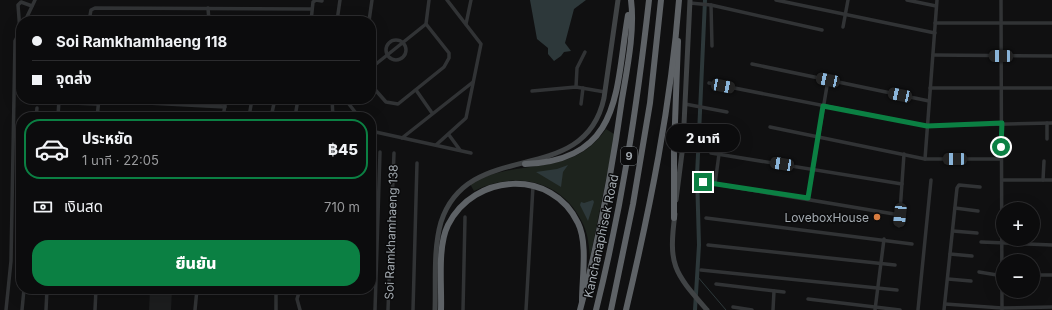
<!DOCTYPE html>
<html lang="th">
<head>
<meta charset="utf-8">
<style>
  :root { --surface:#0c0c0d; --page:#1a1a1b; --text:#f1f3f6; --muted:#9a9b9d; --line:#2c2c2e; --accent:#0b8043 }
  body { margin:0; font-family:Inter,"Noto Sans Thai",sans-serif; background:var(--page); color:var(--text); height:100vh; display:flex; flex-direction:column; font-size:15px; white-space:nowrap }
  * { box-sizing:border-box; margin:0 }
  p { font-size:13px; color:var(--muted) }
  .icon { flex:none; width:22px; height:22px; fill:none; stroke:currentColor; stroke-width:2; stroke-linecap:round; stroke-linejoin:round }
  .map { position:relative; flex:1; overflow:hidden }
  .details { position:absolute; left:16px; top:112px; width:360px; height:182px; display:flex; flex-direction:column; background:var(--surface); border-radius:16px; box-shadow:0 4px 16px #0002,0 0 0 1px var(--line) }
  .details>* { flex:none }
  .banner { position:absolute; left:16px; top:16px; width:360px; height:88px; border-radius:16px; box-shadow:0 4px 16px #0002,0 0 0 1px var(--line); display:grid; align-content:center; height:88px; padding:0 16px; background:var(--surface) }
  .tools { position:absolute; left:996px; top:202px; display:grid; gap:8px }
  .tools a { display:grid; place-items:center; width:44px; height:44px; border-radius:50%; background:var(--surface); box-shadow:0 4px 16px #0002,0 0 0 1px var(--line); font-size:20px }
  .end { position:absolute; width:18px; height:18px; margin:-9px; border:5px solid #0b8043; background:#fff; box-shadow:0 0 0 2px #fff }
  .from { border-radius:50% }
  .bubble { position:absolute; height:28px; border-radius:14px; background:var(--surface); box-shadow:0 4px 16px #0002,0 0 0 1px var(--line); font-size:13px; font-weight:800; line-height:28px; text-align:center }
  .car { position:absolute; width:12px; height:24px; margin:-12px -6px; border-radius:5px; box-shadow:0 0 3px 1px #0007; background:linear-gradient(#222 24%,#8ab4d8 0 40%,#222 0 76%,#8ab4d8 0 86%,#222 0) }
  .banner b { display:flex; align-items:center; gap:14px; height:38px; font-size:15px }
  .banner b+b { border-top:1px solid var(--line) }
  .banner i { width:10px; height:10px; background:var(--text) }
  ul { padding:7px 0 0; list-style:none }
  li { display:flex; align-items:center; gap:12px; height:60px; margin:0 8px 6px; padding:0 8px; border:2px solid transparent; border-radius:16px }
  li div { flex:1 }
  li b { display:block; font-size:15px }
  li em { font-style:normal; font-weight:800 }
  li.active { border-color:var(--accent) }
  li>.icon { width:36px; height:36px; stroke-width:1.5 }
  .pay { display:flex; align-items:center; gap:10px; height:44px; padding:0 16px; font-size:15px }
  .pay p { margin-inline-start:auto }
  .action { display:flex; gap:8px; margin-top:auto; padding:8px 16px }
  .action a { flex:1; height:46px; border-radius:16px; background:var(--accent); color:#fff; font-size:16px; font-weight:800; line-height:46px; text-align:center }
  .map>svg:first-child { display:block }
  .built { fill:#1c1d1e }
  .green { fill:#1d231d }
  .water { fill:#2d383a }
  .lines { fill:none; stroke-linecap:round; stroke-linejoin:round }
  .stream { stroke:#2d383a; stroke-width:1 }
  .canal { stroke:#2d383a; stroke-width:4 }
  .minor { stroke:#313335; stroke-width:3.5 }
  .secondary { stroke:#404345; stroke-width:5 }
  .motorway { stroke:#5e6266; stroke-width:6 }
  .route { stroke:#0b8043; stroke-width:5 }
  .poi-dot { fill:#d87c40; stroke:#0b0b0c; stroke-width:1.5 }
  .labels { text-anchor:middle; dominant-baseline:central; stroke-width:3; stroke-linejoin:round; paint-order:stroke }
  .shield { fill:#0b0b0c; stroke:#757a7f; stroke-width:1 }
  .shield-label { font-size:11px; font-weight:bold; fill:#a3aab0 }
  .poi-label { font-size:12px; fill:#a3aab0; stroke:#0b0b0c; text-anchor:end }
  .street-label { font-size:12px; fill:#a3aab0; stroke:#0b0b0c }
</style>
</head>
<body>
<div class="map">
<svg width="1052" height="310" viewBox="0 0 1052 310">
  <rect width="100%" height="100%" fill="#101011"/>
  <path class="built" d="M150,289h22l-1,21h-22z"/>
  <path class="green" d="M606,129l8,5v6l-24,118c-1,-12 -2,-25 -8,-36 -21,-43 -68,-51 -108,-31l-4,-7c48,-28 101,-4 136,-55z"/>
  <g class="water">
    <path d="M530,0h56l-12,9 -9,34 6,8 -7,1 -3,4 -7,5 -6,-7v-6l-11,-9z"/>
    <path d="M568,165l-5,7 -2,15 -25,-15 21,-3z"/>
    <path d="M593,200l1,2 -6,19 -8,-16 1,-3 3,1z"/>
  </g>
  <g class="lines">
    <path class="stream" d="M697,276l29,34"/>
    <path class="canal" d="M695,310l4,-65 -2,-70 2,-41 6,-134"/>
    <g class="minor">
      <path d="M776,0l159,33"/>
      <path d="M907,0l29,6"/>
      <path d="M1001,0l1,310"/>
      <path d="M690,3l21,2 111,25"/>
      <path d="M711,5l1,41"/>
      <path d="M208,8l1,13"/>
      <path d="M25,21l10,-21"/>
      <path d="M89,21l2,-11 4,-2 217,1"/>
      <path d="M311,21l2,-19 3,-2 6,1"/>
      <path d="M337,21l3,-21"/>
      <path d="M369,21l3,-21"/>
      <path d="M935,23h117"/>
      <path d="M466,24l5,-24"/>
      <path d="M843,27l5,-27"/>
      <path d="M20,31l-2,-26 3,-3 11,4"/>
      <circle cx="396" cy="50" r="10"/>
      <path d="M933,55l119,1"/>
      <path d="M752,64l177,37"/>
      <path d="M371,68l55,-44 3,-24"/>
      <path d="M709,83l218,43 125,-3"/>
      <path d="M371,85l15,17 12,2 46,-37 5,-9v-5l-23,-29"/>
      <path d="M576,87l1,-19 8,-16"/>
      <path d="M930,88h122"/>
      <path d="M416,90l16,23"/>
      <path d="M532,91l44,-4 29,5"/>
      <path d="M332,99l1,18"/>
      <path d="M345,99l14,18"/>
      <path d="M109,101l116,6"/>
      <path d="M72,103l26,1"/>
      <path d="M581,104l2,-16"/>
      <path d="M685,104l42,8"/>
      <path d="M315,113l18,1"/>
      <path d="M36,117l1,-9"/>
      <path d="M58,117l1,-18"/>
      <path d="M97,117l2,-18"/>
      <path d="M223,117l3,-18"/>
      <path d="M249,117l3,-18"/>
      <path d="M271,117l4,-18"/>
      <path d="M295,117l3,-18"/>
      <path d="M1047,123v16"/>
      <path d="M770,127l155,32h76"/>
      <path d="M371,131l100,22"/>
      <path d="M449,135l11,15"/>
      <path d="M402,138l71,-56"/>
      <path d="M436,145l30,-27 15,-74 -34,-44"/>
      <path d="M711,153l191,31"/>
      <path d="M925,159l12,-159"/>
      <path d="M1002,180h50"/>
      <path d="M1043,180l1,-19"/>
      <path d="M703,182l197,33"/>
      <path d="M715,184l4,-30"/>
      <path d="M808,198l20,-118"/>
      <path d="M955,208l23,3"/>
      <path d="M706,218l206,26"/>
      <path d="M899,226l5,-72"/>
      <path d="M953,231l24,2"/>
      <path d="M981,242l71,3"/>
      <path d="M708,245l187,20"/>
      <path d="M950,254l22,2"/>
      <path d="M701,270l196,20"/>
      <path d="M979,272l24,4"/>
      <path d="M1033,275h19"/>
      <path d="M948,279l23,2"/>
      <path d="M716,284l68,8"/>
      <path d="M808,299l92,11"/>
      <path d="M945,304l57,4 50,-1"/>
      <path d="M733,307l19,3"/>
      <path d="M6,310l5,-49 4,-220 6,-12"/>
      <path d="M22,310l2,-21"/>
      <path d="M46,310l1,-21"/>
      <path d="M95,310l1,-21"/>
      <path d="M195,310l2,-21"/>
      <path d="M276,310v-21"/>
      <path d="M300,310l-3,-11 3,-10"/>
      <path d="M375,310l5,-158"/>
      <path d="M388,310l6,-157"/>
      <path d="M413,310l4,-147"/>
      <path d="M463,310l2,-93"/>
      <path d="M526,310l7,-124"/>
      <path d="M773,310l1,-19"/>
      <path d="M875,310l9,-71"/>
      <path d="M918,310l13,-130"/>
      <path d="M944,310l13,-122 2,-3 21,2"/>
    </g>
    <g class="secondary">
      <path d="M676,200l7,-55 7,-145"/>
      <path d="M675,214c-7,52 -1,58 32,96"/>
      <path d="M435,310c1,-28 -2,-60 6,-88 28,-86 143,-32 163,-124l14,-98"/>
    </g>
    <g class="motorway">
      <path d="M525,164c98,-4 90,-74 103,-149"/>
      <path d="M674,218v-69l4,-108"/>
      <path d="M441,310c1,-24 -4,-63 7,-85 26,-52 104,-57 130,-2 10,20 4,55 4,78"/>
      <path d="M580,310c19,-69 32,-139 42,-211 5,-30 13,-68 9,-99"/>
      <path d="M596,310c26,-104 41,-203 53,-310"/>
      <path d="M611,310l22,-106 17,-101 11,-103"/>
      <path d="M626,310c24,-102 45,-205 53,-310"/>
    </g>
  </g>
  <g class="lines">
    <path class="route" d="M703,182l105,16 15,-92 104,20 75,-3 -1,24"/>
  </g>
  <circle class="poi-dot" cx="877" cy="217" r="4"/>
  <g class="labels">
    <rect class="shield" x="621" y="147" width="16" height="18" rx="3"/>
    <g class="shield-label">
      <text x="629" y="156">9</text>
    </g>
    <g class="poi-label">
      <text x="869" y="217">LoveboxHouse</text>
    </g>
    <g class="street-label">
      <text transform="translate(391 232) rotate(-88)">Soi Ramkhamhaeng 138</text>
      <text transform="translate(601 236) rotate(-78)">Kanchanaphisek Road</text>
    </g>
  </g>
</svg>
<div class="tools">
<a>+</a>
<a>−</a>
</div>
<i class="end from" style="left:1001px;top:147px"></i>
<i class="end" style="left:703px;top:182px"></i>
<div class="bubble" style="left:666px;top:124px;width:74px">2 นาที</div>
<i class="car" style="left:1001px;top:56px;rotate:271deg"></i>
<i class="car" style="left:828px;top:80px;rotate:282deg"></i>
<i class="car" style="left:723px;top:86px;rotate:101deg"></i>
<i class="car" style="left:900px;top:95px;rotate:282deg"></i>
<i class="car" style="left:955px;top:159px;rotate:270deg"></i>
<i class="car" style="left:782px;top:164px;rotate:279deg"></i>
<i class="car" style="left:900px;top:215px;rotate:186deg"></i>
<div class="banner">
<b><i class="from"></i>Soi Ramkhamhaeng 118</b>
<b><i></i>จุดส่ง</b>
</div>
<section class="details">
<ul>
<li class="active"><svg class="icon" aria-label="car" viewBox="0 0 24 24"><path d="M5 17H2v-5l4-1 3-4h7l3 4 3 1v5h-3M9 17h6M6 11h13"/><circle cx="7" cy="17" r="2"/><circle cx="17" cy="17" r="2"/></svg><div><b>ประหยัด</b><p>1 นาที · 22:05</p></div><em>฿45</em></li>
</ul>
<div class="pay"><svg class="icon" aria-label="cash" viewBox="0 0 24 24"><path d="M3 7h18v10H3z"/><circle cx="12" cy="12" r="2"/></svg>เงินสด<p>710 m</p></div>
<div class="action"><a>ยืนยัน</a></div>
</section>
</div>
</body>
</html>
